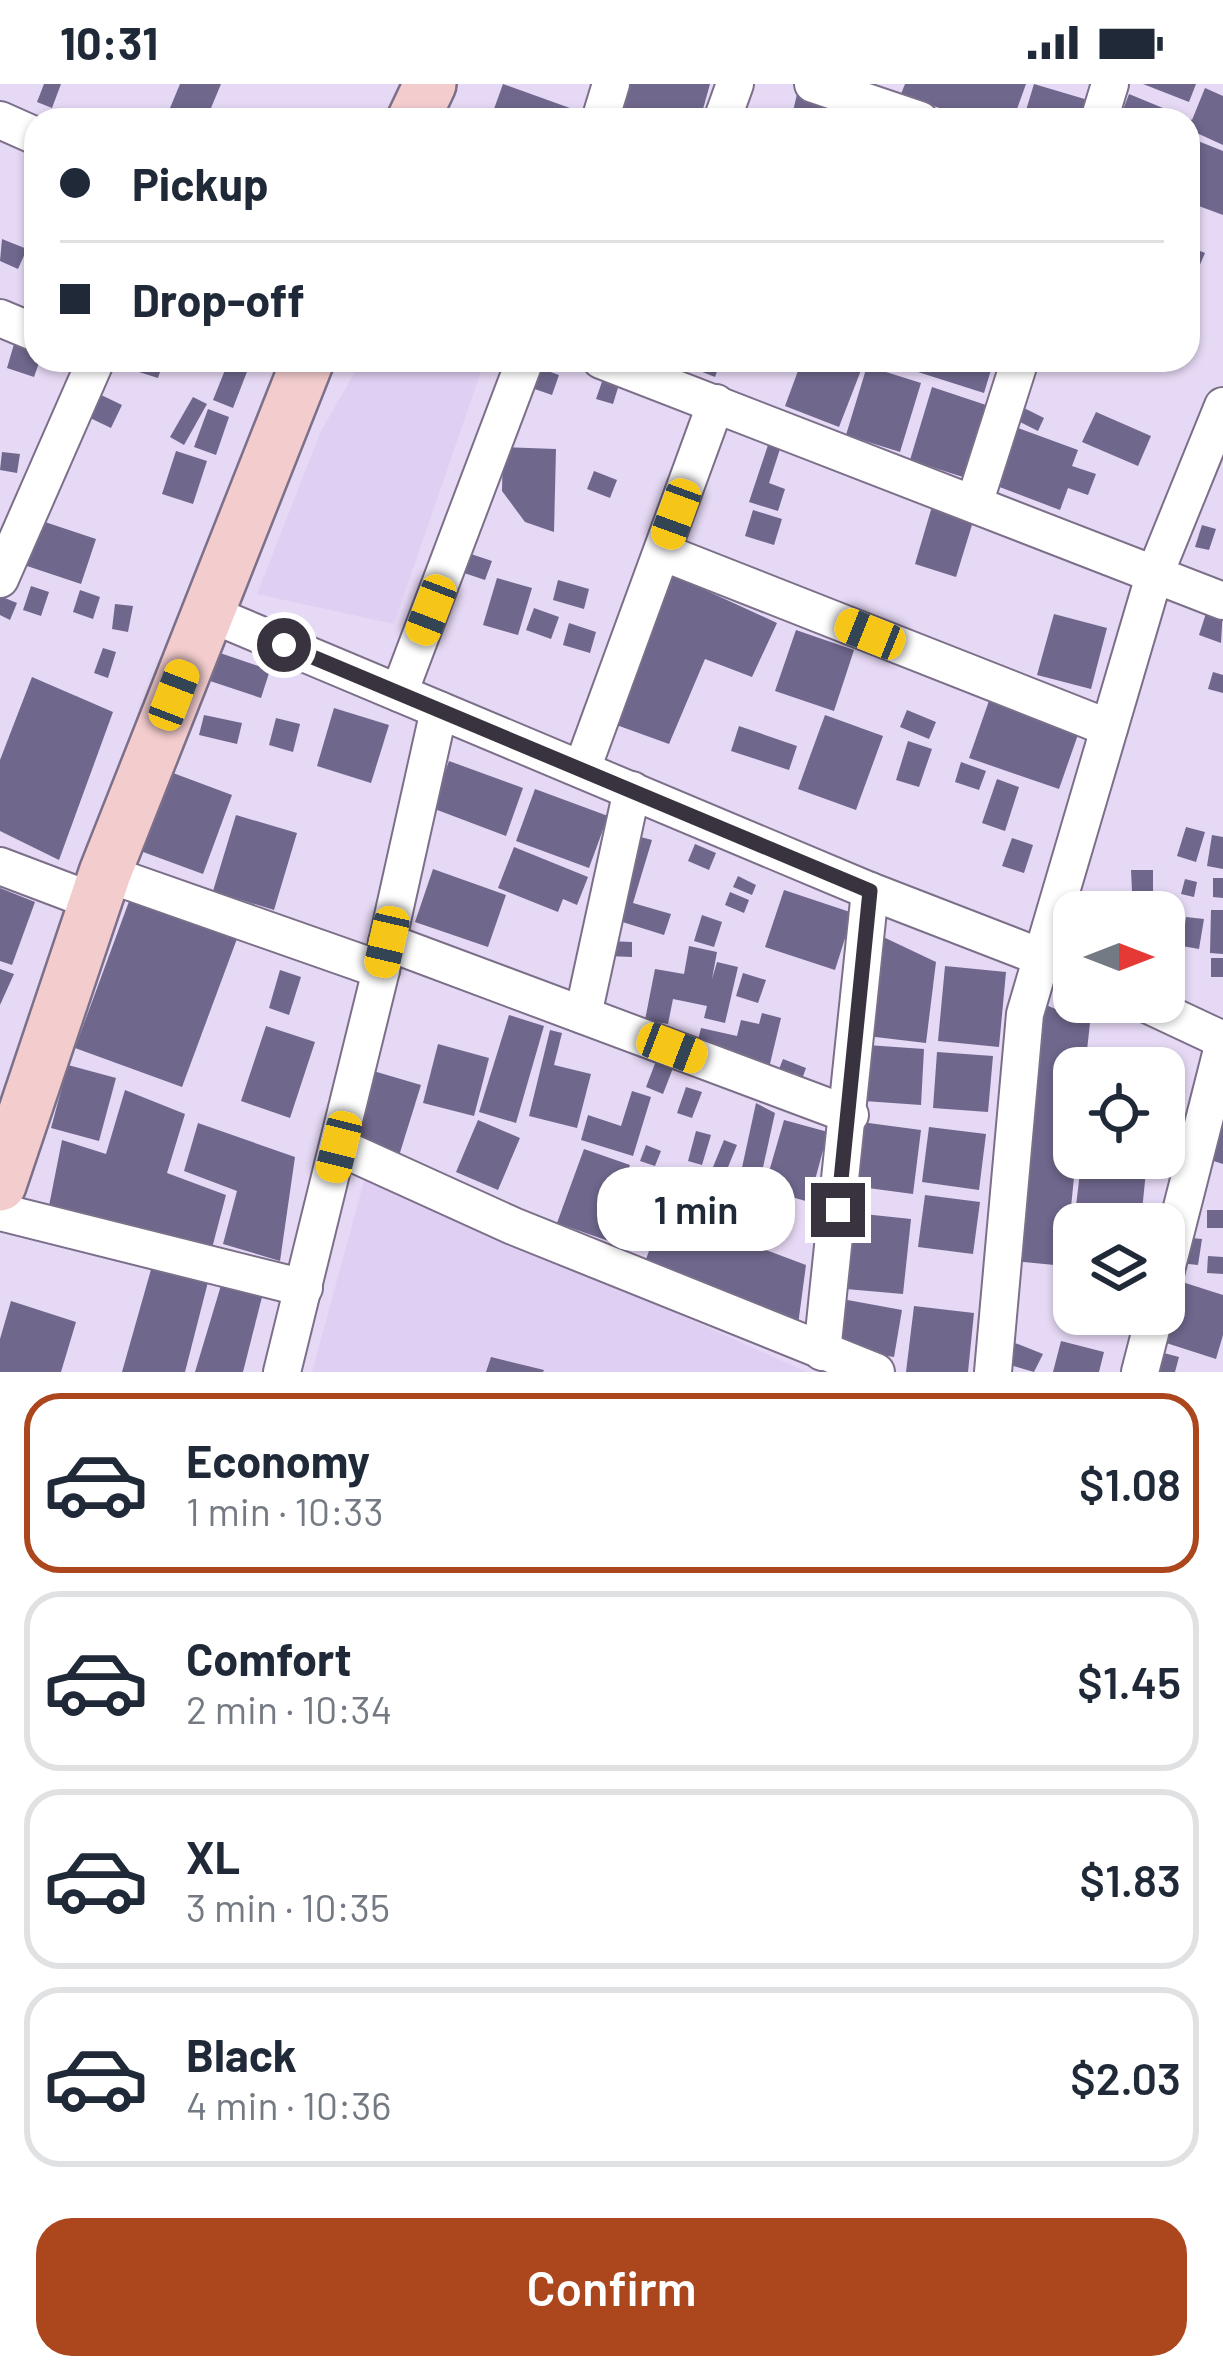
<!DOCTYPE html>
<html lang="en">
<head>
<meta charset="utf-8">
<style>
  :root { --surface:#fff; --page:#f6f6f7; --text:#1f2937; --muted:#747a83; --line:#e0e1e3; --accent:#ac461d }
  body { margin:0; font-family:Barlow,sans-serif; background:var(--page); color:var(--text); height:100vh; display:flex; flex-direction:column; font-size:45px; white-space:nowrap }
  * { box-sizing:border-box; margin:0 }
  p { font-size:39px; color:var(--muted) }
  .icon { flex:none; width:66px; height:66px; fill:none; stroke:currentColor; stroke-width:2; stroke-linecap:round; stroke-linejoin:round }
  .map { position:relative; height:1288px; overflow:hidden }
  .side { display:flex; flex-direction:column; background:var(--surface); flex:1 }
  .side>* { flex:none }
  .top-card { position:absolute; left:24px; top:24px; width:1176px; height:264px; border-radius:36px; box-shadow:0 3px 9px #0004; display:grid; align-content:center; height:264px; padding:0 36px; background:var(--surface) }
  .needle { width:78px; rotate:90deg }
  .controls { position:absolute; left:1053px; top:807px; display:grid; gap:24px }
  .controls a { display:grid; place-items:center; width:132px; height:132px; border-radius:24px; background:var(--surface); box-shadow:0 3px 9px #0004; font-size:60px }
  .end { position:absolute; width:54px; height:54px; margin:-27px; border:15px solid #39333f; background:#fff; box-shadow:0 0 0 6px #fff }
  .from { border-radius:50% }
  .bubble { position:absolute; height:84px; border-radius:36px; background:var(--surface); box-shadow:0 3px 9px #0004; font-size:39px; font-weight:600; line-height:84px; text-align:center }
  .car { position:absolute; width:36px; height:72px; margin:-36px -18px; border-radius:15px; box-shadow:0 0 9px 3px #0007; background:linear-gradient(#f5c518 24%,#345 0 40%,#f5c518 0 76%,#345 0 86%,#f5c518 0) }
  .top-card b { display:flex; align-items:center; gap:42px; height:114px; font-size:45px }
  .top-card b+b { border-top:3px solid var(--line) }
  .top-card i { width:30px; height:30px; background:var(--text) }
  ul { padding:21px 0 0; list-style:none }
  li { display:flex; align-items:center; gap:36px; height:180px; margin:0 24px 18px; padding:0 12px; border:6px solid var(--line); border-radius:36px }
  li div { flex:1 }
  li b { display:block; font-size:45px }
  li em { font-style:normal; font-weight:600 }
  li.on { border-color:var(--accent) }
  li>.icon { width:108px; height:108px; stroke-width:1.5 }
  .action { display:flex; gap:24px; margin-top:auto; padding:24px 36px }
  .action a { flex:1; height:138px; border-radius:36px; background:var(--accent); color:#fff; font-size:48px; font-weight:600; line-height:138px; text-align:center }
  .status { display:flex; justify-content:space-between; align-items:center; height:84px; padding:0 60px; background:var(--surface); direction:ltr }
  .status svg { height:33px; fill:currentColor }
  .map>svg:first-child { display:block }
  .built { fill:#dfcff2 }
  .building { fill:#6f678c }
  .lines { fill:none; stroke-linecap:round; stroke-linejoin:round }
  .street-casing { stroke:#7b6f89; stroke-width:40 }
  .secondary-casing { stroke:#7b6f89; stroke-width:56 }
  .street { stroke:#fff; stroke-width:36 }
  .secondary { stroke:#f3ccce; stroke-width:51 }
  .route { stroke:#39333f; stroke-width:15 }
</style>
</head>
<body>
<div class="status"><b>10:31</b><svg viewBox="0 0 49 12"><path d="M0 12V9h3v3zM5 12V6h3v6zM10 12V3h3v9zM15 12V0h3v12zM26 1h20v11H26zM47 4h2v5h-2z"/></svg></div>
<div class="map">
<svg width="1223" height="1288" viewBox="0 0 1223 1288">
  <rect width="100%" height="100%" fill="#e6d9f5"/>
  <g class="built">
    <path d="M362,276h123l-91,264 -137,-30 64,-163z"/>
    <path d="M366,1090l441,198h-495z"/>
  </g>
  <g class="building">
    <path d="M44,0h17l-9,24 -15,-6z"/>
    <path d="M180,0h41l-15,36h-41z"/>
    <path d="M503,0l78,28 -3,8h-88z"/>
    <path d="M626,0h84l-10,36h-83z"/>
    <path d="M905,0h121l-13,36h-41l-71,-26z"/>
    <path d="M1034,0l54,16 -6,20h-59z"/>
    <path d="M1143,0h53l-7,18z"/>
    <path d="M1205,4l18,8v49l-35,-16 3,-9h-72l10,-26 63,26z"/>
    <path d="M797,10l52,12 -3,14h-55z"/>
    <path d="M1188,53l35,14v64l-35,-13z"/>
    <path d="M2,155l25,10 -9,20 -18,-8z"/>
    <path d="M1188,162l17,7 -13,30 -4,-1z"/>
    <path d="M14,260l22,6v10h4l-6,17 -27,-9z"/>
    <path d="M143,276h21l-6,18 -19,-6z"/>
    <path d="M229,276l21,4 -17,44 -20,-8z"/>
    <path d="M672,276h49l-6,17z"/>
    <path d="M802,276h63l-26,67 -54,-21z"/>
    <path d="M897,276h97l-10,33 -88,-28z"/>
    <path d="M531,281l28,10 -7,20 -29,-10z"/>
    <path d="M867,282l54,17 -21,69 -54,-17z"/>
    <path d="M605,289l16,5 -8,26 -17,-5z"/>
    <path d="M932,303l57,19 -23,72 -56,-18z"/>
    <path d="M97,309l25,12 -11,23 -25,-12z"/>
    <path d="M193,313l14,7 -23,41 -14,-8z"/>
    <path d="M1018,321l26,13 -6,13 -26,-13z"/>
    <path d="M208,325l21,8 -13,38 -22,-8z"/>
    <path d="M1096,328l55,24 -13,30 -56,-24z"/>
    <path d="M1010,341l68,25 -6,16 24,8 -8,21 -20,-7 -8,22 -71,-27z"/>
    <path d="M768,361l12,4 -11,34 16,6 -7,22 -29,-9z"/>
    <path d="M503,363l53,2 -2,83 -29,-10 -23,-31z"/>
    <path d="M176,367l31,10 -14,43 -31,-10z"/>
    <path d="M2,368l18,2 -3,19 -17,-3z"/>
    <path d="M594,387l23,9 -7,18 -23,-9z"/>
    <path d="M933,419l42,12 -19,62 -41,-13z"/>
    <path d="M753,426l29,9 -8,26 -29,-9z"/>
    <path d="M33,434l63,21 -15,45 -63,-21z"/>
    <path d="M1202,441l14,4 -7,21 -14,-3z"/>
    <path d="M468,469l24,8 -7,19 -24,-8z"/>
    <path d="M668,489l109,50 -25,54 -47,-18 -36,85 -58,-21z"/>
    <path d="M497,494l35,10 -14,47 -35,-10z"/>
    <path d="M558,496l31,9 -5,20 -31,-9z"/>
    <path d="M31,502l18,6 -8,24 -18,-6z"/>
    <path d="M80,506l20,7 -7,22 -20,-7z"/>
    <path d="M0,512l17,7 -7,17 -10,-5z"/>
    <path d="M115,520l18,2 -5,26 -16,-3z"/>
    <path d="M1209,520l14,4 -2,35 -22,-8z"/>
    <path d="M534,524l25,9 -8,22 -25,-9z"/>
    <path d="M1054,530l53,14 -16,61 -54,-14z"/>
    <path d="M569,539l27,9 -6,21 -27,-8z"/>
    <path d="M796,546l58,20 -20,61 -59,-20z"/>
    <path d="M103,564l13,4 -8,26 -14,-5z"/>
    <path d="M220,569l50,17 -9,28 -51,-17z"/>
    <path d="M1213,588l10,3v18l-15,-4z"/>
    <path d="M32,593l81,35 -54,148 -59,-29v-71z"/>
    <path d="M991,611l90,31 -22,63 -90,-31z"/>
    <path d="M334,624l55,17 -18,58 -54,-17z"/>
    <path d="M907,626l29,12 -7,17 -29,-12z"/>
    <path d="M204,631l38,8 -5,21 -38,-9z"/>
    <path d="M825,631l58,21 -27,74 -58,-21z"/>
    <path d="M276,634l24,6 -7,28 -24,-7z"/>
    <path d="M739,642l58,20 -8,24 -58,-19z"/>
    <path d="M908,657l24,8 -13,38 -23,-7z"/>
    <path d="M449,677l74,27 -17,48 -74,-28z"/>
    <path d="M961,678l25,9 -7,19 -24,-8z"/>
    <path d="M165,686l67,25 -29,79 -68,-25z"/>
    <path d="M997,695l22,8 -14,44 -23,-8z"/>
    <path d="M535,705l73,27 -19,52 -73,-27z"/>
    <path d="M236,731l61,18 -23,77 -61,-19z"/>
    <path d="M1186,743l19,5 -9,30 -19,-6z"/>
    <path d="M1212,751l11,2v32l-16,-3z"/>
    <path d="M637,752l15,4 -19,63 38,11 -7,21 -51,-16z"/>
    <path d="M1012,754l21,7 -9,28 -22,-7z"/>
    <path d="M695,760l21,9 -7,17 -21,-9z"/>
    <path d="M514,763l74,30 -11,28 -14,-6 -5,13 -60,-24z"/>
    <path d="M433,785l73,26 -18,52 -73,-25z"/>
    <path d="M1131,786h22v21h-21z"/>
    <path d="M738,792l18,9 -4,10 -19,-8z"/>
    <path d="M1213,794h10v20l-10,-1z"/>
    <path d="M1185,795l12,3 -3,15 -13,-3z"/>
    <path d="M0,804l35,14 -23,63 -12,-4z"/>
    <path d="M784,806l69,23 -18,57 -70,-23z"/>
    <path d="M730,808l19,8 -5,13 -19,-8z"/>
    <path d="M131,812l107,40 -56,151 -107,-39z"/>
    <rect x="1164" y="818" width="15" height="14"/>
    <path d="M1211,826h12v44l-13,-1z"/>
    <path d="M702,831l20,7 -8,25 -20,-6z"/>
    <path d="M1186,833l18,2 -5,30 -17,-3z"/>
    <path d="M879,851l57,27 -10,81 -59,-7z"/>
    <path d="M608,857l24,1v15l-24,-1z"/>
    <path d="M689,862l28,6 -5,27 5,-17 21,5 -13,56 -21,-5 3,-12 -34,-7 -5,25 -23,-4 10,-51 29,5z"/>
    <rect x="1211" y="874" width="12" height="19"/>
    <path d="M945,882l61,6 -7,75 -61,-6z"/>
    <path d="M0,885l14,5 -14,31z"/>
    <path d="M280,886l21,7 -12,38 -20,-7z"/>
    <path d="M743,889l23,7 -8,23 -22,-7z"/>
    <path d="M1041,919l49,20 -5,45h-11l2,90 -11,108 -51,-5z"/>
    <path d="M762,929l19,5 -12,50 -19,-5 1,-6 -54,-13 4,-16 36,8 4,-16 18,4z"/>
    <path d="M509,931l35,11 -28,97 -37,-11z"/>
    <path d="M266,942l49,16 -25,76 -49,-17z"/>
    <path d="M550,946l12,3 -8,32 37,9 -14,54 -48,-12z"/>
    <path d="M438,960l51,14 -15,58 -51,-13z"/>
    <path d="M867,961l57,4 -3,56 -57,-4z"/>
    <path d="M937,968l56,4 -5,56 -55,-4z"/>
    <path d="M783,975l23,9 -6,17 -24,-8z"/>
    <path d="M1108,976l42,5v3h-43z"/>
    <path d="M656,977l17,7 -10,26 -17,-7z"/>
    <path d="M68,981l48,13 -17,63 -48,-13z"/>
    <path d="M370,986l51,15 -23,74 -50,-15z"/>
    <path d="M686,1003l16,5 -10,26 -15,-5z"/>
    <path d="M125,1006l60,24 -18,59 59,22 -15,57 -162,-46 13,-66 44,14z"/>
    <path d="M632,1007l19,6 -18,59 -52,-16 7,-25 33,11z"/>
    <path d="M1223,1018v62l-19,-6z"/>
    <path d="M756,1019l19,10 -15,68 -20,-4z"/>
    <path d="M478,1036l42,18 -22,52 -42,-18z"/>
    <path d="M784,1036l44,12 -19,70 -45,-13z"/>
    <path d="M861,1038l60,8 -8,64 -60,-8z"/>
    <path d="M198,1039l97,34 -15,104 -57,-17 14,-53 -53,-20z"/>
    <path d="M929,1043l57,7 -7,56 -57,-8z"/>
    <path d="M696,1047l15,4 -9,30 -14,-4z"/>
    <path d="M724,1056l13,5 -11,27 -13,-5z"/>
    <path d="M646,1061l15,6 -6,15 -15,-5z"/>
    <path d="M584,1065l46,16 -19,51 14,6 -8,22 -60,-21z"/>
    <path d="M1081,1080l65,7 -5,50 -66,-7z"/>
    <path d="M677,1092l49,18 -13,36 93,35 -8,60 -155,-58z"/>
    <path d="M925,1111l55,7 -7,52 -55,-7z"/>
    <rect x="1207" y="1126" width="16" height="18"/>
    <path d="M854,1129l57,6 -8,75 -57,-5z"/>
    <path d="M1182,1153l20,2 -4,26 -19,-2z"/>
    <path d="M1208,1172l15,1v17l-16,-1z"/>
    <path d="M152,1182l57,12 -24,94h-63z"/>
    <path d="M1176,1196l47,15v40l-7,24 -59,-19z"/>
    <path d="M222,1198l41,11 -20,79h-48z"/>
    <path d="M842,1215l60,11 -8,47 -60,-9z"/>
    <path d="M11,1217l65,21 -15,50h-61v-33z"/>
    <path d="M914,1222l60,7 -6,59h-62z"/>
    <path d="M1005,1255l38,15 -9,18 -38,-11z"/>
    <path d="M1061,1257l43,11 -5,20h-46z"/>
    <path d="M1160,1268l19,5 -4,15h-20z"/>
    <path d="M491,1273l53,13 -1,2h-57z"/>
  </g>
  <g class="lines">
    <defs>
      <g id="street">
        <path d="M813,0l107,36"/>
        <path d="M0,36l36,16"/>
        <path d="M600,36l11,-36"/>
        <path d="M722,36l13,-36"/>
        <path d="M1099,36l11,-36"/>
        <path d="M0,234l36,15"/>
        <path d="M601,276l622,241"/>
        <path d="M974,420l46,-144"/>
        <path d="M662,468l447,176"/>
        <path d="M0,495l96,-219"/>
        <path d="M206,528l664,279 204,79"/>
        <path d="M399,609l126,-333"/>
        <path d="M582,685l134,-366"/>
        <path d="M0,782l95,36"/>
        <path d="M105,789l276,97"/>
        <path d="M387,858l463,173"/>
        <path d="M1142,918l81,38"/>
        <path d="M583,931l49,-225"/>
        <path d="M339,1063l174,79 363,146"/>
        <path d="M0,1128l304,76"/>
        <path d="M1164,1194l59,-232"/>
        <path d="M822,1268l48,-461"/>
        <path d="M282,1288l99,-402 58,-260"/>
        <path d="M993,1288l32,-358 129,-438 69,-170"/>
        <path d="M1140,1288l15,-58"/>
      </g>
      <g id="secondary">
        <path d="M413,36l17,-36"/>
        <path d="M0,1101l105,-312 203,-513"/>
      </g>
    </defs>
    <use href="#street" class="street-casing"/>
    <use href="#secondary" class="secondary-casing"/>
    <use href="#street" class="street"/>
    <use href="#secondary" class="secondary"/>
  </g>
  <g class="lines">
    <path class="route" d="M284,561l586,246 -32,319"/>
  </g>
</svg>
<div class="controls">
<a><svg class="needle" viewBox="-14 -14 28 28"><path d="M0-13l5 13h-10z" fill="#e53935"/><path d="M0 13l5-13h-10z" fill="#747a83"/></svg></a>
<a><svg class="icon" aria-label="locate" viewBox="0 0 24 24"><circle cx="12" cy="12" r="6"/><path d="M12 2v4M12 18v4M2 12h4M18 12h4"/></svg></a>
<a><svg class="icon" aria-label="layers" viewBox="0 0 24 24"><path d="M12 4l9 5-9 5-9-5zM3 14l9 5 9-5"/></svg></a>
</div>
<i class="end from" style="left:284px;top:561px"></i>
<i class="end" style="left:838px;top:1126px"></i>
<div class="bubble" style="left:597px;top:1083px;width:198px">1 min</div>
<i class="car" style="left:676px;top:430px;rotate:200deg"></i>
<i class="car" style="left:431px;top:526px;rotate:201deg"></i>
<i class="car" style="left:870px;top:550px;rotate:292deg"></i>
<i class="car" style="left:174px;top:611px;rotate:21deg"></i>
<i class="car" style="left:387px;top:858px;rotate:193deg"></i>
<i class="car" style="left:672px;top:964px;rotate:111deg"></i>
<i class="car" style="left:339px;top:1063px;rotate:194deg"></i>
<div class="top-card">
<b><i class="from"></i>Pickup</b>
<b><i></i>Drop-off</b>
</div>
</div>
<section class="side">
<ul>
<li class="on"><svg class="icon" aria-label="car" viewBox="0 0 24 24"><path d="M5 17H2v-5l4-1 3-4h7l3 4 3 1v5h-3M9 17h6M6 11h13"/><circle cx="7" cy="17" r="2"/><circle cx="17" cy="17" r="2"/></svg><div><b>Economy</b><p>1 min · 10:33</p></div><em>$1.08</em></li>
<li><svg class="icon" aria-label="car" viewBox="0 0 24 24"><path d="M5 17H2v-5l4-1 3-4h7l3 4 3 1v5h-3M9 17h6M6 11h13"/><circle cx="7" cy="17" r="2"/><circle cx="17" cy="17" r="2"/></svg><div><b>Comfort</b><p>2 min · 10:34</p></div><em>$1.45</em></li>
<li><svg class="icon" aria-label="car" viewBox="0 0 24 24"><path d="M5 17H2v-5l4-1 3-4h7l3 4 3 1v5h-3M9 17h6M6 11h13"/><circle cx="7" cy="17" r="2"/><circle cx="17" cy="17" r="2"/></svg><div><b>XL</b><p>3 min · 10:35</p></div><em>$1.83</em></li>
<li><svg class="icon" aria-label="car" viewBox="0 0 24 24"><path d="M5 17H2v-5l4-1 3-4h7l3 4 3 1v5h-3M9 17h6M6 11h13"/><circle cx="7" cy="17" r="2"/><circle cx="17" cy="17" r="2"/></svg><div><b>Black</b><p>4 min · 10:36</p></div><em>$2.03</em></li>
</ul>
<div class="action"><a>Confirm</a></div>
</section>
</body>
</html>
